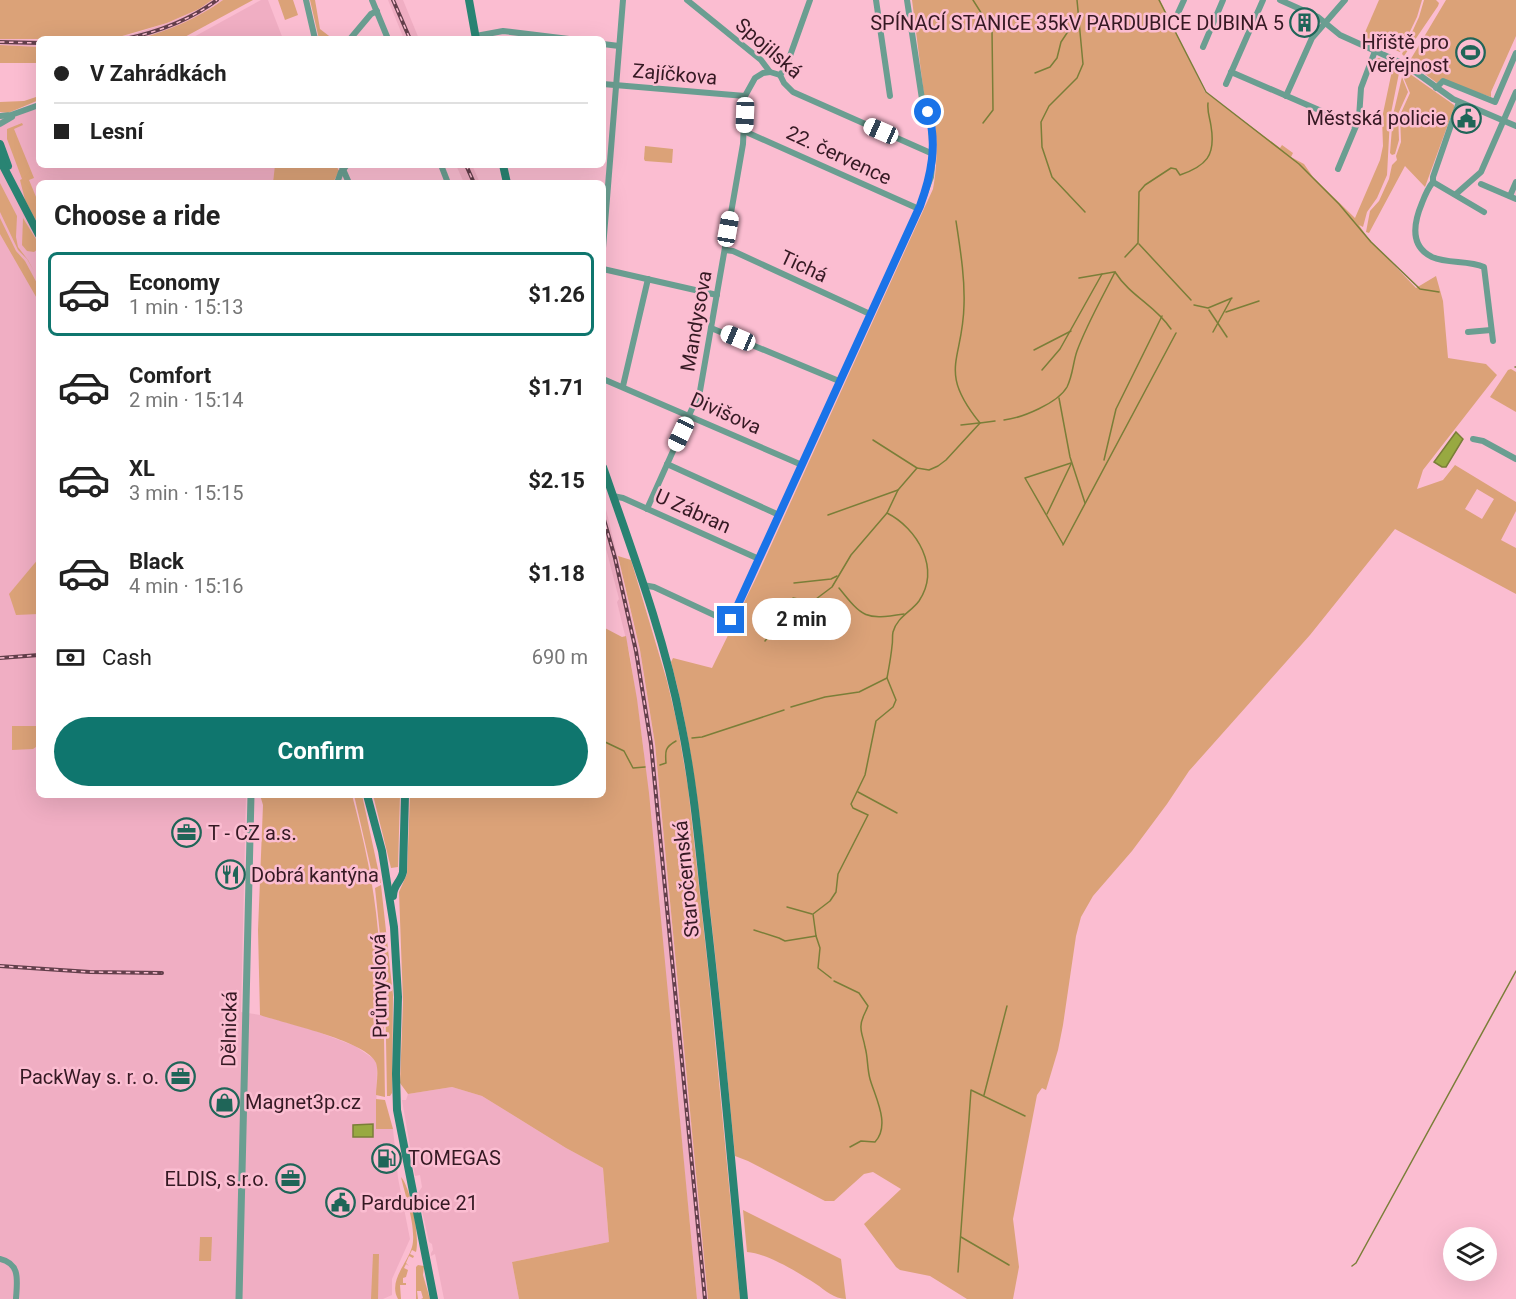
<!DOCTYPE html>
<html lang="en">
<head>
<meta charset="utf-8">
<style>
  :root { --surface:#fff; --page:#f2f2f2; --text:#222; --muted:#767676; --line:#e0e0e0; --accent:#0f766e }
  body { margin:0; font-family:Roboto,sans-serif; background:var(--page); color:var(--text); height:100vh; display:flex; flex-direction:column; font-size:22px; white-space:nowrap }
  * { box-sizing:border-box; margin:0 }
  p { font-size:20px; color:var(--muted) }
  .icon { flex:none; width:33px; height:33px; fill:none; stroke:currentColor; stroke-width:2; stroke-linecap:round; stroke-linejoin:round }
  .map { position:relative; flex:1; overflow:hidden }
  .sheet { position:absolute; left:36px; top:180px; width:570px; height:618px; display:flex; flex-direction:column; background:var(--surface); border-radius:9px; box-shadow:0 6px 24px #0002 }
  .sheet>* { flex:none }
  .hud { position:absolute; left:36px; top:36px; width:570px; height:132px; border-radius:9px; box-shadow:0 6px 24px #0002; display:grid; align-content:center; height:132px; padding:0 18px; background:var(--surface) }
  .tools { position:absolute; left:1443px; top:1227px; display:grid; gap:12px }
  .tools a { display:grid; place-items:center; width:54px; height:54px; border-radius:50%; background:var(--surface); box-shadow:0 6px 24px #0002; font-size:30px }
  .end { position:absolute; width:27px; height:27px; margin:-14px; border:8px solid #1a73e8; background:#fff; box-shadow:0 0 0 3px #fff }
  .from { border-radius:50% }
  .bubble { position:absolute; height:42px; border-radius:21px; background:var(--surface); box-shadow:0 6px 24px #0002; font-size:20px; font-weight:700; line-height:42px; text-align:center }
  .car { position:absolute; width:18px; height:36px; margin:-18px -9px; border-radius:8px; box-shadow:0 0 4px 2px #0007; background:linear-gradient(#fff 24%,#345 0 40%,#fff 0 76%,#345 0 86%,#fff 0) }
  .hud b { display:flex; align-items:center; gap:21px; height:57px; font-size:22px }
  .hud b+b { border-top:2px solid var(--line) }
  .hud i { width:15px; height:15px; background:var(--text) }
  ul { padding:0; list-style:none }
  li { display:flex; align-items:center; gap:18px; height:84px; margin:0 12px 9px; padding:0 6px; border:3px solid transparent; border-radius:9px }
  li div { flex:1 }
  li b { display:block; font-size:22px }
  li em { font-style:normal; font-weight:700 }
  li.on { border-color:var(--accent) }
  li>.icon { width:54px; height:54px; stroke-width:1.5 }
  h2 { padding:0 18px; font-size:27px; line-height:72px }
  .pay { display:flex; align-items:center; gap:15px; height:66px; padding:0 18px; font-size:22px }
  .pay p { margin-inline-start:auto }
  .button { display:flex; gap:12px; margin-top:auto; padding:12px 18px }
  .button a { flex:1; height:69px; border-radius:36px; background:var(--accent); color:#fff; font-size:24px; font-weight:700; line-height:69px; text-align:center }
  .map>svg:first-child { display:block }
  .built { fill:#f0aec3 }
  .green { fill:#dba278; fill-rule:evenodd }
  .water { fill:#98a941; stroke:#7a7e38; stroke-width:1.5 }
  .lines { fill:none; stroke-linecap:round; stroke-linejoin:round }
  .stream { stroke:#7a7e38; stroke-width:1.5 }
  .minor { stroke:#6a9e91; stroke-width:6 }
  .tertiary { stroke:#6a9e91; stroke-width:7 }
  .secondary { stroke:#298473; stroke-width:8 }
  .rail-casing { stroke:#633f4b; stroke-width:4 }
  .rail { stroke:#fbbdd1; stroke-width:1.5; stroke-dasharray:4.5; stroke-linecap:butt }
  .route { stroke:#1a73e8; stroke-width:8 }
  .labels { text-anchor:middle; dominant-baseline:central; stroke-width:5; stroke-linejoin:round; paint-order:stroke }
  .poi-label { font-size:20px; fill:#351923; stroke:#fbbdd1; text-anchor:end }
  .street-label { font-size:20px; fill:#351923; stroke:#fbbdd1 }
</style>
</head>
<body>
<div class="map">
<svg width="1516" height="1299" viewBox="0 0 1516 1299">
  <rect width="100%" height="100%" fill="#fbbdd1"/>
  <g class="built">
    <path d="M212,0h11l-21,14 -32,15 -31,10h-31l25,-5 34,-11 32,-14z"/>
    <path d="M261,0h7l15,39h-93z"/>
    <path d="M388,0h15l16,39h-15z"/>
    <path d="M0,39l39,1v7l-39,-2z"/>
    <path d="M39,109v56h297l-3,18h-294v375l-26,34 3,22h23v181h207l-5,217 19,3 53,15 42,16 19,13 3,6 -1,64h17l5,49 12,61 -18,40v16l-9,4h-383v-1183z"/>
    <path d="M456,165h16l8,18h-16z"/>
    <path d="M603,497l37,153 15,94 53,555h-11l-54,-554 -13,-89 -13,-54 2,-3 -16,-62z"/>
    <path d="M452,1087l30,9 84,52 37,20 6,74 -97,20 7,37h-75l-9,-45 -4,2v-3l2,-3 -1,-6 -3,-2 -11,-49 4,-6 -2,-12 -5,1 -13,-76h4l2,-6z"/>
  </g>
  <g class="green">
    <path d="M0,0h212l-13,9 -32,14 -55,16h-112z"/>
    <path d="M223,0h30l-72,39h-42c30,-9 58,-20 84,-39z"/>
    <path d="M278,0h15l5,15 -13,5z"/>
    <path d="M310,0h5l5,29 13,10h-14z"/>
    <path d="M912,0h248l45,92 75,56 2,-3 11,8 -2,4 13,7 9,13 42,41 25,-58 3,-14 -1,-28 11,-52 -17,-7 3,-1 21,10 -10,50 -3,57 -10,23 -10,14 -4,15 -4,-2 8,12 49,51 20,-12 7,25 5,57 38,6 11,11 -74,95 -6,19 26,-9 12,-15 61,37v9l-15,29 15,8v46l-121,-65 -85,106 -121,136 -22,33 -35,47 -39,45 -12,21 -5,19 -13,89 -5,25 -12,40 -4,-2 -5,7 -24,124 6,48 -6,32h-46l-37,-23 -30,-6 -4,-3 -32,-43 37,-35 -28,-17 -9,2 -30,27h-9l-77,-40 -13,-5c-9,-91 -17,-182 -28,-273 -8,-74 -16,-148 -36,-221l2,-4 39,10 46,-94 175,-385c4,-20 6,-57 -1,-77 -2,-6 -7,-10 -8,-17zM1477,489l17,10 -12,20 -17,-10z"/>
    <path d="M1379,0h43l-5,17 -17,35 -37,-15z"/>
    <path d="M1424,0h12l3,3 -1,3 -34,50 -2,-2 17,-37z"/>
    <path d="M1446,0h70v36l-25,56v5l3,1 -54,-18 -3,3 -28,-21z"/>
    <path d="M0,45l39,2v16h-39z"/>
    <path d="M1403,69l51,36v3l-29,79 -20,-21 -36,67 -3,-1 4,-21 9,-10 10,-22 3,-14 5,-5 -1,-4 5,-14 -1,-27 10,-22 -8,-19z"/>
    <path d="M1402,77l6,15 -10,22 1,26 -4,14 -3,1 -2,-2 3,-38z"/>
    <path d="M39,96v4l-31,13 -8,-1v-10l24,-1z"/>
    <path d="M22,123l1,2 -9,4 20,49 -5,2 10,24v22l-14,-26 -5,-20 2,-1 -15,-40v-10z"/>
    <path d="M645,146l28,3 -1,14 -27,-2 -1,-2z"/>
    <path d="M275,165h61l3,6 -6,12h-60z"/>
    <path d="M0,183l17,33 -1,21 2,10 10,13 6,11 -7,-12 -9,-9 -18,-38z"/>
    <path d="M0,218l16,33 9,10 14,26v15l-39,-68z"/>
    <path d="M23,218l16,26 -1,5 -4,3 -7,-1 -5,-6z"/>
    <path d="M1511,369l5,3v40l-26,-15 18,-27z"/>
    <path d="M618,556l13,4 36,121 10,42 11,64 20,181 32,331h-32l-53,-555 -15,-94z"/>
    <path d="M39,558v56l-23,1 -7,-21z"/>
    <path d="M603,627l19,10 4,-1 11,63 12,94 48,506h-178l-7,-37 97,-20 -6,-74 -37,-20 -84,-52 -30,-9 -44,7 -8,-11 3,-81 -4,-110 8,-18 3,-79h193z"/>
    <path d="M12,726h27v19l-6,4 -21,1z"/>
    <path d="M260,795h92c12,45 22,90 26,136 6,55 6,110 7,166l-9,-2c0,-9 3,-23 0,-32 -8,-22 -94,-40 -116,-48l-2,-85 5,-125z"/>
    <path d="M354,795h8l19,88 -7,-1z"/>
    <path d="M373,795h27l-2,72 -7,1 -1,-4z"/>
    <path d="M381,885l12,110 -1,98 -2,3h-3l-2,-114 -10,-94z"/>
    <path d="M376,1099l9,1 8,29h-17z"/>
    <path d="M401,1177c10,11 19,60 15,75l-4,-2 -2,4 4,2 -1,2 -4,-2 -3,7 3,3 -3,-2 -2,4 4,2 -2,7 -3,1v5h3v2h-6l1,14h-3c-10,-18 9,-35 14,-52 5,-18 -7,-52 -11,-70z"/>
    <path d="M743,1210l98,49 5,40c-12,0 -21,-9 -30,-15 -17,-11 -49,-31 -69,-32z"/>
    <path d="M200,1237h12l-1,24h-12z"/>
    <path d="M373,1254h6l-1,45h-7z"/>
    <path d="M418,1265l6,1 -1,9 7,24h-9l2,-1 -2,-7h-4l1,8h-2v-32z"/>
  </g>
  <g class="water">
    <path d="M1456,432l7,7 -17,28h-4l-8,-5z"/>
    <path d="M373,1124v13h-20v-12z"/>
  </g>
  <g class="lines">
    <g class="stream">
      <path d="M973,0l19,30 1,80 -10,13"/>
      <path d="M1077,0l6,64 -6,14 -28,28 -8,16 1,25 10,30 33,35"/>
      <path d="M1159,0l47,92 93,72 40,40 32,38 49,47 19,3"/>
      <path d="M1035,73l15,-6 7,-9 4,-16 6,-9 11,-8"/>
      <path d="M956,221c4,27 9,56 8,84 -1,56 -27,65 16,118"/>
      <path d="M1139,244l52,56"/>
      <path d="M1125,257l13,-14 1,-51 6,-7 26,-17 5,1 4,6c26,-9 36,-19 31,-49 -1,-8 -4,-14 -3,-23"/>
      <path d="M1115,272c16,25 40,33 56,57"/>
      <path d="M1079,278l35,-6"/>
      <path d="M1194,305l14,3 24,-10"/>
      <path d="M1209,310l18,27"/>
      <path d="M1226,312l33,-11"/>
      <path d="M1213,332l18,-33"/>
      <path d="M1034,350l37,-19"/>
      <path d="M1515,367h1"/>
      <path d="M1042,370l18,-21 42,-75"/>
      <path d="M1059,398l11,59 15,46"/>
      <path d="M1004,420c18,-2 54,-17 63,-33 6,-12 6,-25 10,-36 10,-27 25,-53 38,-79"/>
      <path d="M961,425l18,-2"/>
      <path d="M873,440l44,28 12,2 9,-4 8,-6 34,-37 15,-2"/>
      <path d="M1104,460l12,-51 46,-93"/>
      <path d="M1047,514l24,-50"/>
      <path d="M828,515l70,-25"/>
      <path d="M1063,544l-38,-66 46,-15"/>
      <path d="M1063,545l113,-212"/>
      <path d="M794,583l37,-4 6,-3"/>
      <path d="M839,588c24,30 26,32 65,26"/>
      <path d="M793,598l20,4"/>
      <path d="M765,641l7,-9 60,-45 19,-32 36,-42 11,-23 19,-22"/>
      <path d="M791,707l34,-10 34,-5 28,-14c2,-11 4,-21 5,-32 1,-4 0,-10 1,-14 4,-15 18,-20 26,-31 22,-33 -2,-73 -32,-88"/>
      <path d="M692,738l10,-1 82,-27"/>
      <path d="M603,741l21,10 9,17 12,-1"/>
      <path d="M660,765l6,-2c-1,-12 -1,-16 10,-22"/>
      <path d="M858,792l39,21"/>
      <path d="M787,907l25,7"/>
      <path d="M754,930l25,8 6,3 31,-5"/>
      <path d="M831,978l-13,-10 2,-20 -4,-12 -3,-22 17,-13 6,-9 2,-18 30,-59 -15,-7 -2,-4 14,-29 11,-54 17,-14 3,-7 -9,-22"/>
      <path d="M834,981l25,12 9,13c-3,8 -8,14 -7,22 0,6 3,12 4,19 3,10 2,21 5,32 5,18 21,46 5,63l-14,-1 -11,6"/>
      <path d="M984,1095l23,-89"/>
      <path d="M961,1237l48,28"/>
      <path d="M1352,1266l4,-3 160,-292"/>
      <path d="M958,1272l13,-182 54,26"/>
    </g>
    <g class="minor">
      <path d="M306,0l9,39"/>
      <path d="M372,0l16,39"/>
      <path d="M687,0l74,60 9,12 10,3"/>
      <path d="M876,0l14,96"/>
      <path d="M1280,0l38,17 22,18 64,29 49,35 63,27"/>
      <path d="M1178,13l6,-13"/>
      <path d="M476,36l27,-5 66,8"/>
      <path d="M350,39l21,-25 6,-3"/>
      <path d="M603,44l16,2"/>
      <path d="M1203,47l20,-47"/>
      <path d="M1231,72l125,54 -18,43"/>
      <path d="M780,75l4,8 9,9 140,62"/>
      <path d="M780,75l6,-8 24,-67"/>
      <path d="M603,84l142,12"/>
      <path d="M1226,84l37,-84"/>
      <path d="M1436,88l7,-7 52,21 21,-49"/>
      <path d="M1286,96l26,-58 33,-38"/>
      <path d="M0,116l11,-1 28,-10"/>
      <path d="M0,124l12,-7"/>
      <path d="M1356,126l3,-8 2,-30 14,-37"/>
      <path d="M744,131l175,78"/>
      <path d="M441,165l7,18"/>
      <path d="M342,167l7,16"/>
      <path d="M1433,182c-5,6 -8,13 -11,21 -8,19 -13,43 10,54 16,7 36,3 52,10l9,74"/>
      <path d="M1433,182v-5l26,-75"/>
      <path d="M1433,182l51,30"/>
      <path d="M337,183l4,-11 6,-7"/>
      <path d="M1481,184l35,15"/>
      <path d="M1456,194l25,-22 35,-80"/>
      <path d="M1510,196l6,-14"/>
      <path d="M603,248l20,-248"/>
      <path d="M725,250l8,1 137,63"/>
      <path d="M603,269l114,26"/>
      <path d="M711,328l128,53"/>
      <path d="M1468,332l23,-2"/>
      <path d="M603,379l199,86"/>
      <path d="M623,386l25,-107"/>
      <path d="M1473,439l10,2 33,18"/>
      <path d="M667,464l112,51"/>
      <path d="M613,496l10,2 136,61"/>
      <path d="M647,509l53,-118 43,-247 2,-48 10,-18 8,-5 7,-1"/>
      <path d="M643,585l11,2 73,34 4,-1 188,-411 12,-32 2,-23 -3,-38 -8,-17 -15,-99"/>
      <path d="M0,1259c21,5 17,22 16,40"/>
    </g>
    <path class="tertiary" d="M239,1299l12,-504"/>
    <g class="secondary">
      <path d="M469,0l7,39"/>
      <path d="M0,144l8,22"/>
      <path d="M0,160l39,75"/>
      <path d="M503,165l4,18"/>
      <path d="M603,467c29,84 61,168 78,256 13,62 18,125 25,188 15,129 26,259 38,388"/>
      <path d="M367,795l15,56 12,76 4,70 -2,77 1,36 37,189"/>
      <path d="M393,896c0,-11 8,-14 10,-24l2,-77"/>
    </g>
    <defs>
      <g id="rail">
        <path d="M393,0l17,39"/>
        <path d="M125,39c33,-7 65,-19 92,-39"/>
        <path d="M0,42l39,1"/>
        <path d="M466,165l8,18"/>
        <path d="M603,516l12,42 21,93 15,93 54,555"/>
        <path d="M0,658l39,-3"/>
        <path d="M0,966l90,6 72,1"/>
      </g>
    </defs>
    <use href="#rail" class="rail-casing"/>
    <use href="#rail" class="rail"/>
  </g>
  <g class="lines">
    <path class="route" d="M731,620l189,-414c11,-30 18,-62 8,-94"/>
  </g>
  <defs>
    <symbol id="building-ring" viewBox="-11 -11 22 22"><circle r="9.5" fill="#fbbdd1" stroke="#1f6558" stroke-width="1.5"/><path d="M-4-6H4V6H1V3H-1V6H-4ZM-2.5-4.3h1.7v1.8h-1.7ZM.8-4.3h1.7v1.8H.8ZM-2.5-1h1.7V.8h-1.7ZM.8-1h1.7V.8H.8Z" fill="#1f6558"/></symbol>
    <symbol id="stadium-ring" viewBox="-11 -11 22 22"><circle r="9.5" fill="#fbbdd1" stroke="#1f6558" stroke-width="1.5"/><path d="M0-5a6.5 5 0 1 0 0 10a6.5 5 0 1 0 0-10ZM-3.5-1.8h7v3.6h-7Z" fill="#1f6558"/></symbol>
    <symbol id="civic-ring" viewBox="-11 -11 22 22"><circle r="9.5" fill="#fbbdd1" stroke="#1f6558" stroke-width="1.5"/><path d="M-.6-6.5H3V-4.5H.6V-3L4-1V1h2V6H-6V1h2V-1L-.6-3ZM-1.2 2.5V6h2.4V2.5Z" fill="#1f6558"/></symbol>
    <symbol id="office-ring" viewBox="-11 -11 22 22"><circle r="9.5" fill="#fbbdd1" stroke="#1f6558" stroke-width="1.5"/><path d="M-6-3h4V-5.5h4V-3h4V5H-6ZM-1-4.5V-3h2v-1.5ZM-6 0V1H6V0Z" fill="#1f6558"/></symbol>
    <symbol id="restaurant-ring" viewBox="-11 -11 22 22"><circle r="9.5" fill="#fbbdd1" stroke="#1f6558" stroke-width="1.5"/><path d="M-5-6h1v4h1v-4h1v4h1v-4h1v5L-1.5 .5V6h-2V.5L-5-1ZM5-6V6H3V1.5H1.5Q1.5-4 5-6Z" fill="#1f6558"/></symbol>
    <symbol id="shop-ring" viewBox="-11 -11 22 22"><circle r="9.5" fill="#fbbdd1" stroke="#1f6558" stroke-width="1.5"/><path d="M-5-2.5h2.3a2.7 3.5 0 0 1 5.4 0H5L5.5 6h-11ZM-1.5-2.5h3a1.5 2.3 0 0 0-3 0Z" fill="#1f6558"/></symbol>
    <symbol id="fuel-ring" viewBox="-11 -11 22 22"><circle r="9.5" fill="#fbbdd1" stroke="#1f6558" stroke-width="1.5"/><path d="M-5.5-6h7V0h2V4h1.3V-2.5L3-4.5l.8-.8L6-3V5H2.5V1h-1V6h-7ZM-4.2-4.7v3.2H.2V-4.7Z" fill="#1f6558"/></symbol>
  </defs>
  <g fill-rule="evenodd">
    <use href="#building-ring" x="1288" y="6" width="33" height="33"/>
    <use href="#stadium-ring" x="1454" y="36" width="33" height="33"/>
    <use href="#civic-ring" x="1450" y="102" width="33" height="33"/>
    <use href="#office-ring" x="170" y="816" width="33" height="33"/>
    <use href="#restaurant-ring" x="214" y="858" width="33" height="33"/>
    <use href="#office-ring" x="164" y="1060" width="33" height="33"/>
    <use href="#shop-ring" x="208" y="1086" width="33" height="33"/>
    <use href="#fuel-ring" x="370" y="1142" width="33" height="33"/>
    <use href="#office-ring" x="274" y="1162" width="33" height="33"/>
    <use href="#civic-ring" x="324" y="1186" width="33" height="33"/>
  </g>
  <g class="labels">
    <g class="poi-label">
      <text x="1284" y="23">SPÍNACÍ STANICE 35kV PARDUBICE DUBINA 5</text>
      <text x="1449" y="42">Hřiště pro<tspan x="1449" dy="23">veřejnost</tspan></text>
      <text x="1446" y="118">Městská policie</text>
      <text x="208" y="833" text-anchor="start">T - CZ a.s.</text>
      <text x="251" y="875" text-anchor="start">Dobrá kantýna</text>
      <text x="159" y="1077">PackWay s. r. o.</text>
      <text x="245" y="1102" text-anchor="start">Magnet3p.cz</text>
      <text x="408" y="1158" text-anchor="start">TOMEGAS</text>
      <text x="269" y="1179">ELDIS, s.r.o.</text>
      <text x="361" y="1203" text-anchor="start">Pardubice 21</text>
    </g>
    <g class="street-label">
      <text transform="translate(769 48) rotate(41)">Spojilská</text>
      <text transform="translate(675 74) rotate(5)">Zajíčkova</text>
      <text transform="translate(839 155) rotate(25)">22. července</text>
      <text transform="translate(804 266) rotate(25)">Tichá</text>
      <text transform="translate(696 321) rotate(-80)">Mandysova</text>
      <text transform="translate(726 413) rotate(24)">Divišova</text>
      <text transform="translate(693 511) rotate(24)">U Zábran</text>
      <text transform="translate(686 879) rotate(-96)">Staročernská</text>
      <text transform="translate(379 986) rotate(-91)">Průmyslová</text>
      <text transform="translate(229 1029) rotate(-89)">Dělnická</text>
    </g>
  </g>
</svg>
<div class="tools">
<a><svg class="icon" aria-label="layers" viewBox="0 0 24 24"><path d="M12 4l9 5-9 5-9-5zM3 14l9 5 9-5"/></svg></a>
</div>
<i class="end from" style="left:928px;top:112px"></i>
<i class="end" style="left:731px;top:620px"></i>
<div class="bubble" style="left:752px;top:598px;width:99px">2 min</div>
<i class="car" style="left:745px;top:115px;rotate:182deg"></i>
<i class="car" style="left:881px;top:131px;rotate:294deg"></i>
<i class="car" style="left:728px;top:229px;rotate:10deg"></i>
<i class="car" style="left:738px;top:338px;rotate:293deg"></i>
<i class="car" style="left:681px;top:434px;rotate:205deg"></i>
<div class="hud">
<b><i class="from"></i>V Zahrádkách</b>
<b><i></i>Lesní</b>
</div>
<section class="sheet">
<h2>Choose a ride</h2>
<ul>
<li class="on"><svg class="icon" aria-label="car" viewBox="0 0 24 24"><path d="M5 17H2v-5l4-1 3-4h7l3 4 3 1v5h-3M9 17h6M6 11h13"/><circle cx="7" cy="17" r="2"/><circle cx="17" cy="17" r="2"/></svg><div><b>Economy</b><p>1 min · 15:13</p></div><em>$1.26</em></li>
<li><svg class="icon" aria-label="car" viewBox="0 0 24 24"><path d="M5 17H2v-5l4-1 3-4h7l3 4 3 1v5h-3M9 17h6M6 11h13"/><circle cx="7" cy="17" r="2"/><circle cx="17" cy="17" r="2"/></svg><div><b>Comfort</b><p>2 min · 15:14</p></div><em>$1.71</em></li>
<li><svg class="icon" aria-label="car" viewBox="0 0 24 24"><path d="M5 17H2v-5l4-1 3-4h7l3 4 3 1v5h-3M9 17h6M6 11h13"/><circle cx="7" cy="17" r="2"/><circle cx="17" cy="17" r="2"/></svg><div><b>XL</b><p>3 min · 15:15</p></div><em>$2.15</em></li>
<li><svg class="icon" aria-label="car" viewBox="0 0 24 24"><path d="M5 17H2v-5l4-1 3-4h7l3 4 3 1v5h-3M9 17h6M6 11h13"/><circle cx="7" cy="17" r="2"/><circle cx="17" cy="17" r="2"/></svg><div><b>Black</b><p>4 min · 15:16</p></div><em>$1.18</em></li>
</ul>
<div class="pay"><svg class="icon" aria-label="cash" viewBox="0 0 24 24"><path d="M3 7h18v10H3z"/><circle cx="12" cy="12" r="2"/></svg>Cash<p>690 m</p></div>
<div class="button"><a>Confirm</a></div>
</section>
</div>
</body>
</html>
